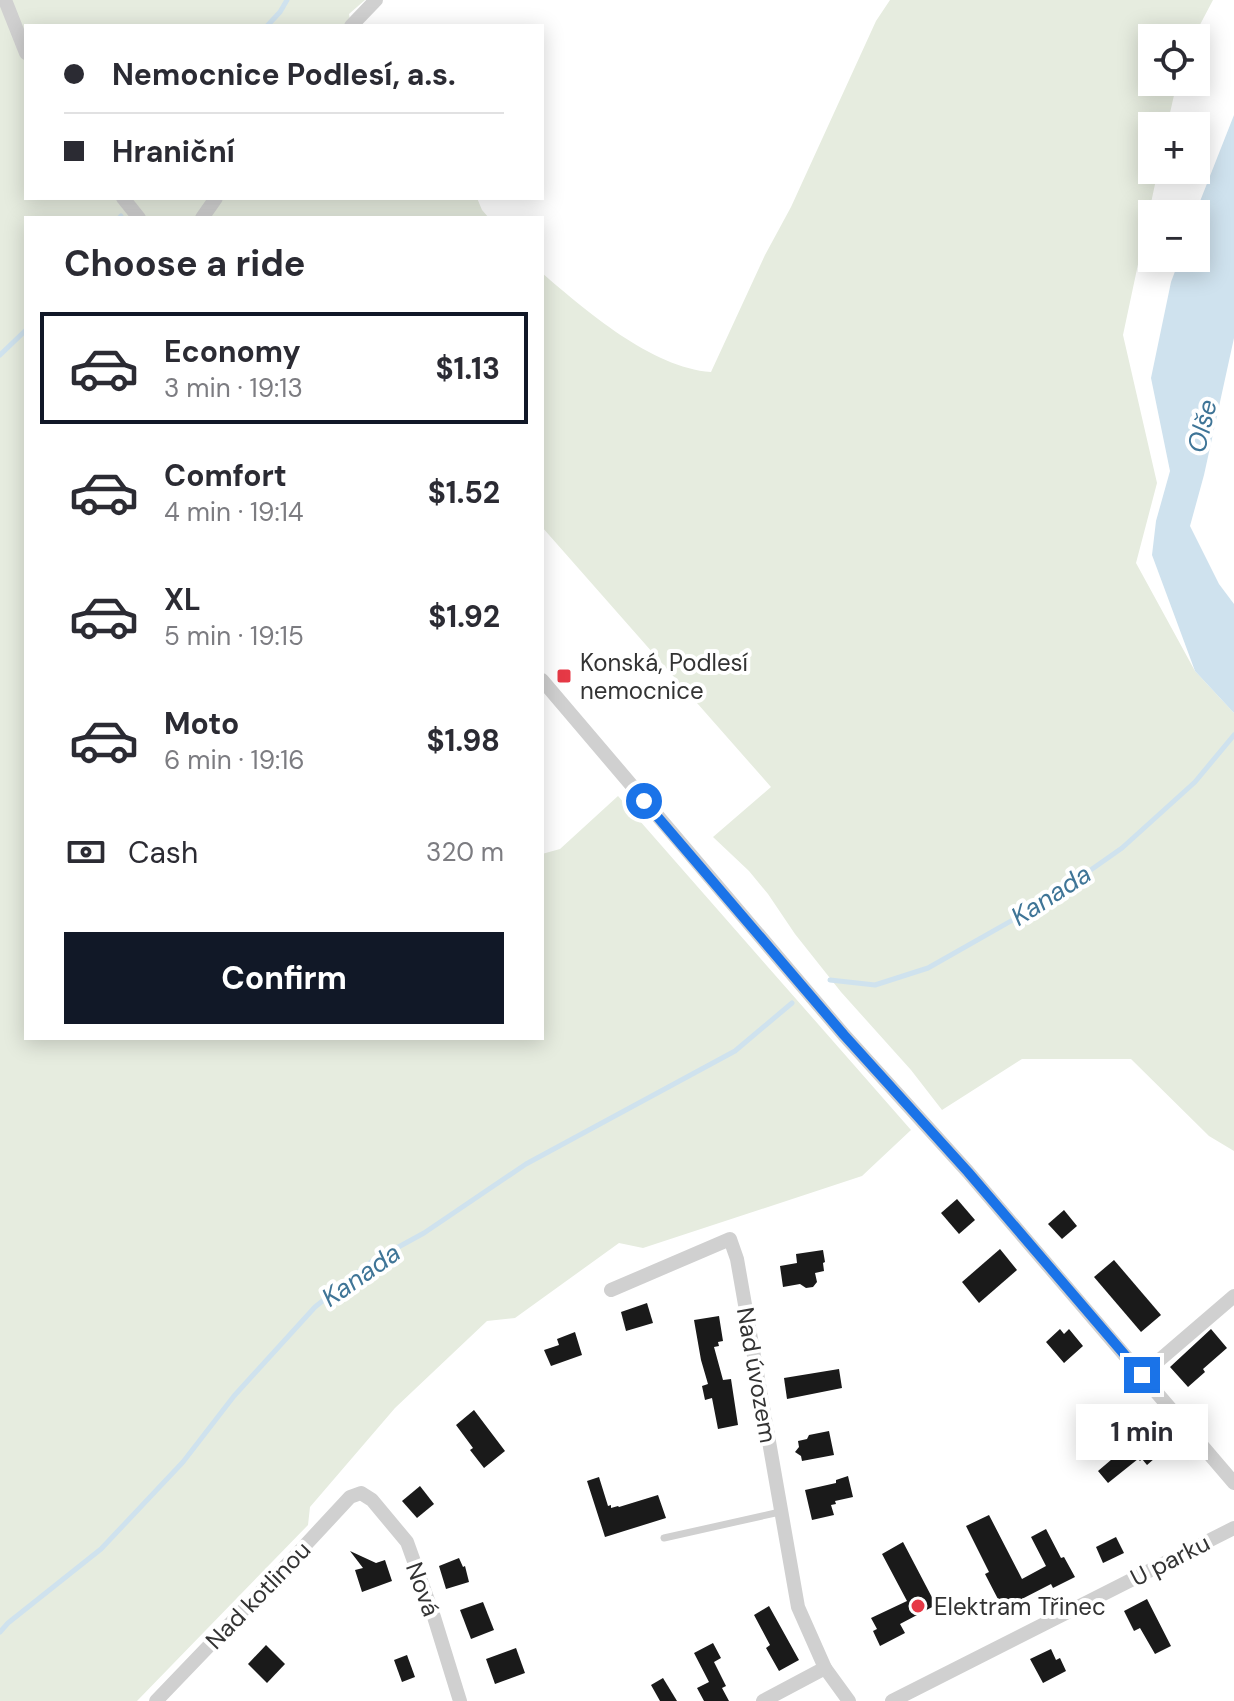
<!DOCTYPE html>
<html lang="en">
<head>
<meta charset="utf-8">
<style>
  :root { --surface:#fff; --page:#f2f2f3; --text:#2b2b33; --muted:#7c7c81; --line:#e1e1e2; --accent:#111827 }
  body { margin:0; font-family:"DM Sans",sans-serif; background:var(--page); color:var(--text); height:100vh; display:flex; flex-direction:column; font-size:30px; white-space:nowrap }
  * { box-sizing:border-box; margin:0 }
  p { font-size:26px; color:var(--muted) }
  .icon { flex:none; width:44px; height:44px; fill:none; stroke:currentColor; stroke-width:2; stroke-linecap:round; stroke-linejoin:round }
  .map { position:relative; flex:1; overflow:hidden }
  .panel { position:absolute; left:24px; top:216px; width:520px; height:824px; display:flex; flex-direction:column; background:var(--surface); border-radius:0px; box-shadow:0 4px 20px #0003 }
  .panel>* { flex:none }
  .hud { position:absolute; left:24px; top:24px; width:520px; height:176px; border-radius:0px; box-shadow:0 4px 20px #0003; display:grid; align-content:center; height:176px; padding:0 40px; background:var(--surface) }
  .tools { position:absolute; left:1138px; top:24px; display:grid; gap:16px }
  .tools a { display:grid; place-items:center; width:72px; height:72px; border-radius:0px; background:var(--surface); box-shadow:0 4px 20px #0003; font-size:40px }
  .end { position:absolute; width:36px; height:36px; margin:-18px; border:10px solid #1a73e8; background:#fff; box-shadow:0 0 0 4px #fff }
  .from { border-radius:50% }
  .bubble { position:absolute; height:56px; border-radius:0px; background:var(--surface); box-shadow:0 4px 20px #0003; font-size:26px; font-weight:700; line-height:56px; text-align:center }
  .hud b { display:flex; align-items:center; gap:28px; height:76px; font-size:30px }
  .hud b+b { border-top:2px solid var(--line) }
  .hud i { width:20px; height:20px; background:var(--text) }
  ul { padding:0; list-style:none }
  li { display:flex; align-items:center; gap:24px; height:112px; margin:0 16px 12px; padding:0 24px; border:4px solid transparent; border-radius:0px }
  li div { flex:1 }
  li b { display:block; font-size:30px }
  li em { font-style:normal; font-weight:700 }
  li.selected { border-color:var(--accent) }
  li>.icon { width:72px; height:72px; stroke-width:1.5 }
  h2 { padding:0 40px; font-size:36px; line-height:96px }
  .pay { display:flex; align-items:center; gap:20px; height:88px; padding:0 40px; font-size:30px }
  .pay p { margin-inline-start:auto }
  .action { display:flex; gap:16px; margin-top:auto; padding:16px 40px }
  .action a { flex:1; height:92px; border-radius:0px; background:var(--accent); color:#fff; font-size:32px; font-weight:700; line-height:92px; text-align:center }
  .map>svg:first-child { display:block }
  .green { fill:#e6ecdf }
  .water { fill:#cfe2ee }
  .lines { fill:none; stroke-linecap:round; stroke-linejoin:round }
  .stream { stroke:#cfe2ee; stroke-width:5 }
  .building { fill:#1a1a1a }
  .service { stroke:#d0d0d0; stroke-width:7 }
  .minor { stroke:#d0d0d0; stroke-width:14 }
  .route { stroke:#1a73e8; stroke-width:10 }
  .poi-dot { fill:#e63946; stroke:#fff; stroke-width:3 }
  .labels { text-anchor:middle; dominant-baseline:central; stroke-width:8; stroke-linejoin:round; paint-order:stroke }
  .poi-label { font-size:24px; fill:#333; stroke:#fff; text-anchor:start }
  .street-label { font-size:24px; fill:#333; stroke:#fff }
  .water-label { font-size:26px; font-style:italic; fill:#3f7597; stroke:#fff }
</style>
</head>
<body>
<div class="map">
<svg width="1234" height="1701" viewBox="0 0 1234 1701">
  <rect width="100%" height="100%" fill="#fff"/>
  <g class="green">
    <path d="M0,0h365l-16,14 2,12h-325v172h451l5,12 7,8h-463v820h516v-184l18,-5 58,-53 293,334 -49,46 -219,72 -24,-5 -104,75 -28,3 -92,87 -85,99 -2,18 -171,176h-137z"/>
    <path d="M890,0h323l-20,38h-41v44h25l-10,44h-15v44h6l-35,165 34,148 -21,80 59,108 39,42v438l-25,-15 -78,-77h-109l-80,51 -31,-40 -70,-78 -46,-58 -27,-40 -19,-23 -36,-34 58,-50 -229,-260v-254c43,37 110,95 169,99l54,-117 26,-48 85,-186z"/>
  </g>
  <path class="water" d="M1234,115v223l-30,137 -14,51 29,58 15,20v109l-39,-42 -43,-116 4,-34 14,-50 -19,-93 20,-96 9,-24h16l-1,-44z"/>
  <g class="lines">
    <g class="stream">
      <path d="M267,26l13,-14 7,-12"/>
      <path d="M119,218l2,-2"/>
      <path d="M0,355l26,-25"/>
      <path d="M830,980l45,5 53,-17 120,-68 74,-52 73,-66 39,-47"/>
      <path d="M0,1632l8,-9 93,-74 82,-87 51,-66 81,-89 56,-45 53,-29 102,-69 209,-113 57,-48"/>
    </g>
  </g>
  <g class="building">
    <path d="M957,1199l18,21 -16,14 -18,-21z"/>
    <path d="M1064,1210l13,16 -15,13 -14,-15z"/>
    <path d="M1000,1249l17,21 -38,33 -17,-21z"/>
    <path d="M823,1250l2,12 -2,1 1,8 -9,2 2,9 -4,5 -7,1 -6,-4 -17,3 -3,-21 17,-3 -1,-9z"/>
    <path d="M1114,1260l47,55 -20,17 -47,-55z"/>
    <path d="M647,1303l6,20 -27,8 -5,-19z"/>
    <path d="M719,1316l4,25 -5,1 1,4 -5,1 9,33 8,-1 7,46 -20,4 -6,-31 -7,2 -3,-14 6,-2 -7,-24 -7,-40z"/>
    <path d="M1060,1329l4,5 5,-5 14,17 -19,17 -18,-21z"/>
    <path d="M1211,1329l16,19 -24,21 2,3 -17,15 -18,-20z"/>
    <path d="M575,1332l7,23 -31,11 -7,-16 15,-5 -2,-6z"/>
    <path d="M839,1369l3,19 -55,11 -3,-21z"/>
    <path d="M474,1410l31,41 -21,17 -14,-18 3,-2 -17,-23z"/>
    <path d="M1152,1425l18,20 -23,20 -5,-6 -2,2 -2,-2 -30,24 -10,-12z"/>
    <path d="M829,1431l5,24 -32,6 -1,-5 -6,-4 4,-5 -1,-6 9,-2 2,-4z"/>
    <path d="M848,1476l5,21 -18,4 1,3 -5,1 3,10 -22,5 -7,-30 31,-7v-3z"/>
    <path d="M599,1477l9,29 3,-1v3l7,-2 1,1 39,-12 8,23 -61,19 -18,-56z"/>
    <path d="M420,1486l14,18 -17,14 -15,-17z"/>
    <path d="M989,1515l33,64 24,-13 -15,-29 15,-8 15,29 3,-1 11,20 -22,11 -2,-4 -43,22 -8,-3 -15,-29 4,-2 -23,-46z"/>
    <path d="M1116,1537l8,16 -21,10 -7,-16z"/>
    <path d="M903,1542l33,63 -36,19 5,9 -25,13 -7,-15 4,-2 -6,-11 36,-17 -25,-47z"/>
    <path d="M350,1551l26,12 9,-3 7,21 -30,11 -7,-22 8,-2z"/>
    <path d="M459,1558l4,9 2,-1 4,16 -23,7 -7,-23z"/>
    <path d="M1147,1599l24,47 -16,8 -15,-26 -6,3 -10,-20z"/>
    <path d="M483,1602l11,28 -23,9 -11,-29z"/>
    <path d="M769,1606l30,54 -20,11 -13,-23 4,-3 -16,-30z"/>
    <path d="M713,1643l8,15 -7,4 12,24 -4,2 7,13h-25l-7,-13 12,-6 -15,-29z"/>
    <path d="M266,1645l19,19 -18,19 -19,-19z"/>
    <path d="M516,1648l9,25 -30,11 -9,-25z"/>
    <path d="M1051,1649l5,11 4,-2 6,13 -23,12 -13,-24z"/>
    <path d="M407,1655l8,22 -13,5 -8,-22z"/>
    <path d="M663,1678l14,23h-17l-9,-16z"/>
  </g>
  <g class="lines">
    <path class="service" d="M664,1538l116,-26"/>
    <g class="minor">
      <path d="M5,0l21,53"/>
      <path d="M351,26l25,-26"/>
      <path d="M123,198l16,20"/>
      <path d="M202,218l14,-20"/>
      <path d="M542,680l302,355 124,137 266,311"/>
      <path d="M611,1290l119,-51 7,20 61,348 27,61 24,33"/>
      <path d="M1142,1375l92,-79"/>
      <path d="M156,1701l142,-148 52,-56 11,-4 11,7 35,42 27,75 26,84"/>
      <path d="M763,1701l62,-33"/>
      <path d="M892,1701l342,-173"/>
    </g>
  </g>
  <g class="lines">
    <path class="route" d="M644,801l200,234 124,137 174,203"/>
  </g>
  <g class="poi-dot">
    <rect x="556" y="668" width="16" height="16" rx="4"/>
    <circle cx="918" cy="1606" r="8"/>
  </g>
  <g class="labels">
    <g class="poi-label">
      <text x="580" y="662">Konská, Podlesí<tspan x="580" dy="28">nemocnice</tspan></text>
      <text x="934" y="1606">Elektram Třinec</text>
    </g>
    <g class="street-label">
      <text transform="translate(757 1375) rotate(80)">Nad úvozem</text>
      <text transform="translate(1170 1560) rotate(-27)">U parku</text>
      <text transform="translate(423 1589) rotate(70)">Nová</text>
      <text transform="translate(258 1595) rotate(-46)">Nad kotlinou</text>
    </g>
    <g class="water-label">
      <text transform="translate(1202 426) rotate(-76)">Olše</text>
      <text transform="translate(1051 895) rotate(-33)">Kanada</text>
      <text transform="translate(361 1275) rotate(-35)">Kanada</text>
    </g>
  </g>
</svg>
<div class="tools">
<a><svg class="icon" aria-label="locate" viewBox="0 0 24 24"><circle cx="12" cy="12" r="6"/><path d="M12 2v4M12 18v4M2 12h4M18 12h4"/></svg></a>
<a>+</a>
<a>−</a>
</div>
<i class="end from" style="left:644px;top:801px"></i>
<i class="end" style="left:1142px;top:1375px"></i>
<div class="bubble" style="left:1076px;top:1404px;width:132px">1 min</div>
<div class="hud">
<b><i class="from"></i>Nemocnice Podlesí, a.s.</b>
<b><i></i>Hraniční</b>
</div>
<section class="panel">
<h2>Choose a ride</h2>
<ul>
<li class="selected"><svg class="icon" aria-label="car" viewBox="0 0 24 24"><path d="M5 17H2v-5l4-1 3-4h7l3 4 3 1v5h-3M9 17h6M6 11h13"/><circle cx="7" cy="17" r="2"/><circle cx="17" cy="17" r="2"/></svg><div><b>Economy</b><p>3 min · 19:13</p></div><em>$1.13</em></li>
<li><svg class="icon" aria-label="car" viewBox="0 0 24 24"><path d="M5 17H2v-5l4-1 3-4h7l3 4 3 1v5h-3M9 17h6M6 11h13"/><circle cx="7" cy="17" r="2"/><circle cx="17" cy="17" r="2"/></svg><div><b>Comfort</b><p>4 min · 19:14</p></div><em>$1.52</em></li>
<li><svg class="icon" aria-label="car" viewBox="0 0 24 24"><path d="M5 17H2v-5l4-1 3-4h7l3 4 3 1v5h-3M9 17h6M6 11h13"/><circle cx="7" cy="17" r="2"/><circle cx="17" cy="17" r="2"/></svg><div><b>XL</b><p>5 min · 19:15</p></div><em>$1.92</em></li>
<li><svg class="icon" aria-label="car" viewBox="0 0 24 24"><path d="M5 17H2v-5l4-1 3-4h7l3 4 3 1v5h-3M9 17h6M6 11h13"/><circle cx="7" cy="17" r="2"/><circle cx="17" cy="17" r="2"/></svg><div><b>Moto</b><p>6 min · 19:16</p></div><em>$1.98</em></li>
</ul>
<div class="pay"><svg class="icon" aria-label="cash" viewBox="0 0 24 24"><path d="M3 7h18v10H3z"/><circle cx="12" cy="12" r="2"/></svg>Cash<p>320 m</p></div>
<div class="action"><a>Confirm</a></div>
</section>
</div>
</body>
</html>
